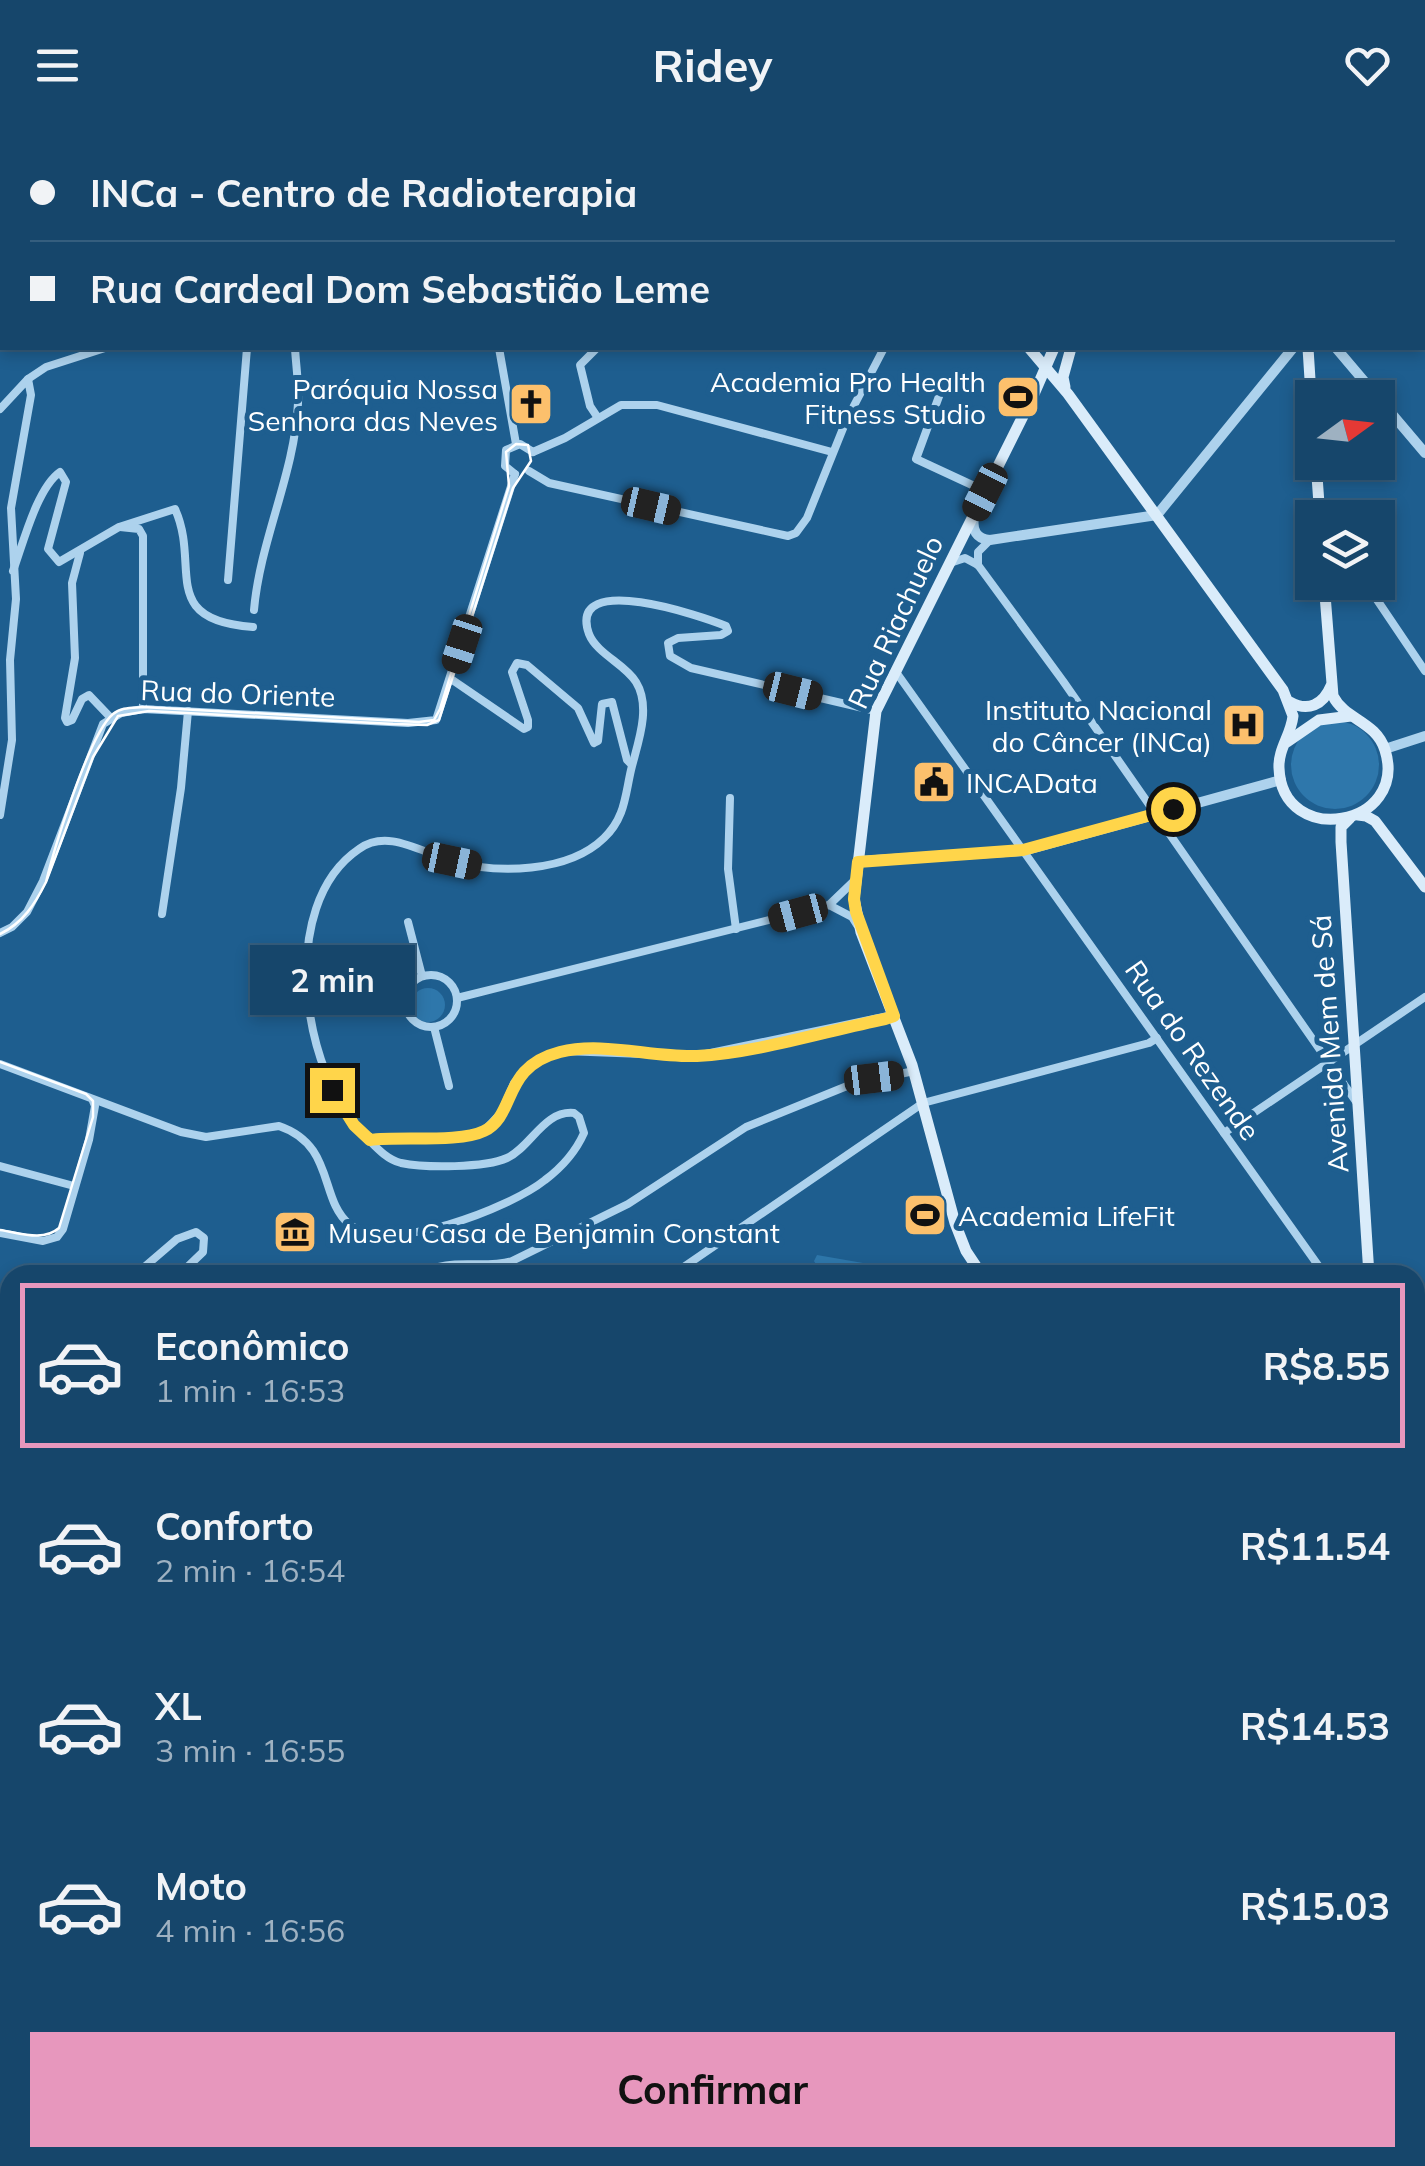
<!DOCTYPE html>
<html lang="pt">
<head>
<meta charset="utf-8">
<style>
  :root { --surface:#16466b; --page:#1f4d71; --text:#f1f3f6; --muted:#9eb1c1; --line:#355e7e; --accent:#e797bd }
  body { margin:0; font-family:Mulish,sans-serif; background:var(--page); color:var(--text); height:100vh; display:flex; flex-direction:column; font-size:38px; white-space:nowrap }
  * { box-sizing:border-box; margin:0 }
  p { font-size:32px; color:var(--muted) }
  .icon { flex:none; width:55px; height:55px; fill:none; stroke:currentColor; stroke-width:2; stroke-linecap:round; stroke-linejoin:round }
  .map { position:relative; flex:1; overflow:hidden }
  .drawer { position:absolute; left:0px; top:1135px; width:1425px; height:902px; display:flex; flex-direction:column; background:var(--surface); border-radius:30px 30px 0 0; box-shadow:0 5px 15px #0003,0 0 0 2px var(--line) }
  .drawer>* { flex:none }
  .guide { position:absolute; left:0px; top:0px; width:1425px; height:220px; box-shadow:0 5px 15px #0003,0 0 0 2px var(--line); display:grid; align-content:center; height:220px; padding:0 30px; background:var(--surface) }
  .needle { width:65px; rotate:75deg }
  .controls { position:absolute; left:1295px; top:250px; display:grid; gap:20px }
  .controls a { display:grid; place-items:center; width:100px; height:100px; border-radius:0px; background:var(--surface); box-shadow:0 5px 15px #0003,0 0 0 2px var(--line); font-size:50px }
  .end { position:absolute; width:45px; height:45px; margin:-22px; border:12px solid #ffd54a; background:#111; box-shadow:0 0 0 5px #111 }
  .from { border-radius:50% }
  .bubble { position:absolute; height:70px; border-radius:0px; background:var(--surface); box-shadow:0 5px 15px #0003,0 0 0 2px var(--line); font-size:32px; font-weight:700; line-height:70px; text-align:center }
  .car { position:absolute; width:30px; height:60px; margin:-30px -15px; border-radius:12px; box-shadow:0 0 8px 2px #0007; background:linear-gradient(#222 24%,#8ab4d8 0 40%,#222 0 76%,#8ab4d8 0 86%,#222 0) }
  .guide b { display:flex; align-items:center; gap:35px; height:95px; font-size:38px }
  .guide b+b { border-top:2px solid var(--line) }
  .guide i { width:25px; height:25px; background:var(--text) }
  ul { padding:18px 0 0; list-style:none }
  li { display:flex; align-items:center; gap:30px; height:165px; margin:0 20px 15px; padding:0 10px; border:5px solid transparent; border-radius:0px }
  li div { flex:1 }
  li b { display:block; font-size:38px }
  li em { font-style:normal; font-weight:700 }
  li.selected { border-color:var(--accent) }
  li>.icon { width:90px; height:90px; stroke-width:1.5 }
  .button { display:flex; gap:20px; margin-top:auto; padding:20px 30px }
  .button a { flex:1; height:115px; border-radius:0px; background:var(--accent); color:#111; font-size:40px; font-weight:700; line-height:115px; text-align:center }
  header { display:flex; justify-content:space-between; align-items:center; height:130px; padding:0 30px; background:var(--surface); font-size:45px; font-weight:700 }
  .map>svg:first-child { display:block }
  .green { fill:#2e77ab }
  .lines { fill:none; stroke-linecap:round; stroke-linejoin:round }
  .secondary-tunnel { stroke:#4076a0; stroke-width:11; stroke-dasharray:11 5.5; stroke-linecap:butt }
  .pedestrian { stroke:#add2ed; stroke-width:6 }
  .minor { stroke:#add2ed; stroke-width:8 }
  .tertiary { stroke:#add2ed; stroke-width:10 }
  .secondary { stroke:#daecfa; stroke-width:11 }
  .primary { stroke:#f3f9ff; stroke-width:12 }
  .tram { stroke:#fff; stroke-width:2.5 }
  .route { stroke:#ffd54a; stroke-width:12 }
  .labels { text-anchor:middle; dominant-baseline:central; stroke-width:10; stroke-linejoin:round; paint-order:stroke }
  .poi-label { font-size:28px; fill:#fff; stroke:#1e5e8f; text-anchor:end }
  .street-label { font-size:28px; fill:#fff; stroke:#1e5e8f }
</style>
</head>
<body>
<header><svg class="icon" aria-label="menu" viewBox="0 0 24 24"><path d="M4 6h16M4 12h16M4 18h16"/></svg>Ridey<svg class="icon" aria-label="heart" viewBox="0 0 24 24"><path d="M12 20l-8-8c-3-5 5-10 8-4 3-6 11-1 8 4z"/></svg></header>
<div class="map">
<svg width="1425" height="2036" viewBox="0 0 1425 2036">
  <rect width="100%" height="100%" fill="#1e5e8f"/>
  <g class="green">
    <circle cx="1335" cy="635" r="44"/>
    <circle cx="428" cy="875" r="17"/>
    <path d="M817,1125l46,8 3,9 -1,3h-29l-3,-5 -16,-4 -3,-5z"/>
  </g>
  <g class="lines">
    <path class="secondary-tunnel" d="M901,0l1,2"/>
    <path class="pedestrian" d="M1006,2036l4,-8"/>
    <g class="minor">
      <path d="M787,2l1,-2"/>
      <path d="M984,2l2,-2"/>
      <path d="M1422,6h3"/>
      <path d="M0,203v12"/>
      <path d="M499,218l17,96"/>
      <path d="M597,218l-17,17 10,41 8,12"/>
      <path d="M28,249l18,-12 59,-19"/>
      <path d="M945,250l-29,79 69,32"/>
      <path d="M0,279l28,-30 3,16 -20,113 5,91 -6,61 2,80 -12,75"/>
      <path d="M533,322l32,-14 56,-33h36l175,47"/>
      <path d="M529,341l20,12 239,53 8,-3 11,-15 39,-97 38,-73"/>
      <path d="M515,344l-10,-8 1,-16 14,-6 13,8"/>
      <path d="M120,397l19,2 4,7v173"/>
      <path d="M80,423l-8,30 3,75 -10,60 2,4 5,-2 10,-21 7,-4 21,22"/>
      <path d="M953,432l12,-4 13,7 85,116 294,422"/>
      <path d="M978,435v-13l12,-12"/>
      <path d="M13,441c10,-27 24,-83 47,-99l6,10 -18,67 11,13 60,-35 56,-18c26,57 -18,111 78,118"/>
      <path d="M228,450l19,-232"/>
      <path d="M1365,452l60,89"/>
      <path d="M254,480c6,-70 41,-137 44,-207 1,-19 -2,-37 -3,-55"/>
      <path d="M896,542l429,603"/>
      <path d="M451,549l73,50 4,-2v-7l-16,-48 5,-9 10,2 51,43 16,35 4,-2 4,-37 10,-2 15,58 4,4"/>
      <path d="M730,668l-2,71 8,60"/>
      <path d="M829,775l23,12 5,8"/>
      <path d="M162,784l19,-126 7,-77"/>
      <path d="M408,792l14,54"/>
      <path d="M0,803l12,-6 15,-15 16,-31 60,-157 18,-11 22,-4 265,14 28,-3 79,-246"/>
      <circle cx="431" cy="871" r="26"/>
      <path d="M457,868l372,-93 25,-24"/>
      <path d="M434,897l15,59"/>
      <path d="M0,934l181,68 25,5 73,-11c56,19 40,73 70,98 39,32 161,-16 196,-44 16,-12 31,-29 39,-47l-5,-16 -5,-4c-30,-3 -43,34 -67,45 -22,10 -82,10 -106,5 -15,-4 -25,-16 -36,-27 -63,-62 -89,-231 -6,-287 29,-21 63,4 93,12 45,13 116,12 152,-23 21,-20 21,-42 27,-68 6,-25 21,-62 5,-88 -11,-18 -39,-28 -47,-48 -23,-65 115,-17 137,-8l2,5 -7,4 -43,3 -10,5 2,13 21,12 185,43"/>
      <path d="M1224,1003l201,-136"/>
      <path d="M370,1011l92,-5 22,-5 17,-18 13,-30 10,-12 19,-13 21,-7 132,5 197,-41"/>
      <path d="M0,1036l74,20"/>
      <path d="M0,1103l43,8 14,-4 6,-8 26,-89 6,-34 -2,-5"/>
      <path d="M135,1145l42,-36 19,-7 8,6 -1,14 -24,23"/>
      <path d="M421,1145c26,-19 61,-5 91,-14l116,-57 118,-77 106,-43 62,-13"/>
      <path d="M672,1145l251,-172 226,-60 8,-5"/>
      <path d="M0,1179l10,-2"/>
      <path d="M1415,1179l10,-6"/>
      <path d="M0,1238l10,-9"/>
      <path d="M0,1332l10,-9"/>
      <path d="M0,1389l10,4"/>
      <path d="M0,1538l10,2"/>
      <path d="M0,1694l10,-24"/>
      <path d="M0,1751l10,-5"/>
      <path d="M1415,1775h10"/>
      <path d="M0,1886l10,-15"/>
      <path d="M113,2028l6,8"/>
      <path d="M229,2028l1,8"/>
      <path d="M351,2028l3,8"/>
      <path d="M577,2028l2,8"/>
      <path d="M622,2028l4,8"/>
      <path d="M721,2028l1,8"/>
      <path d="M1314,2028l13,8"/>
      <path d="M0,2031l3,5"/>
      <path d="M947,2036l5,-8"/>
      <path d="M1257,2036l9,-8"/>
    </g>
    <g class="tertiary">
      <path d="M552,2l9,-2"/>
      <path d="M1422,128l3,-1"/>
      <path d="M1336,218l89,105"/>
      <path d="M974,387c-2,13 2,22 16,23l167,-25 136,-167"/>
      <path d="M1385,619l40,-13"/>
      <path d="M859,731l164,-10 258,-71"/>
      <path d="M1415,1274l10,15"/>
      <path d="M1415,1423l10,-8"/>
      <path d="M0,1498l10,7"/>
      <path d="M0,1513l10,6"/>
      <path d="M1415,1623l10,-7"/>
    </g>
    <g class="secondary">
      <path d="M1294,0v2"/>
      <path d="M1394,0l2,2"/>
      <path d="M413,2l16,-2"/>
      <path d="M1145,2l1,-2"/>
      <path d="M1422,28l3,3"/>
      <path d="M0,59l2,-1"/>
      <path d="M1029,218l39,46 215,296 10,26c-2,19 -15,33 -14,52 3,81 130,59 106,-18 -9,-29 -40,-30 -52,-54l-9,-114"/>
      <path d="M1308,218l4,63"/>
      <path d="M1065,257l-2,-10 8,-29"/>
      <path d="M1316,332l4,56"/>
      <path d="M1290,572c18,10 33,3 41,-16"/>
      <path d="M1287,612l32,-22 32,-4"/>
      <path d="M1358,685l8,1 9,5 50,66"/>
      <path d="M1350,688l-9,9v15l28,433"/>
      <path d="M982,1145l-16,-24 -11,-28 -43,-158 -51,-133 -7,-33 22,-188 158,-317 20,-46"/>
      <path d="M1415,1786l10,23"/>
      <path d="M1415,1860l10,18"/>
      <path d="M1415,1879l8,60"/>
      <path d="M1423,1936l2,34"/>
    </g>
    <g class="primary">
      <path d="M29,2l10,-2"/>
      <path d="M107,2l26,-2"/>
      <path d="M256,2l16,-2"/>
      <path d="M0,11l2,-1"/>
      <path d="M0,27l2,-1"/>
    </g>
    <g class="tram">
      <path d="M0,804c23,-11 35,-30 46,-52l47,-125 25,-41 31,-5 244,13 34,1 12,-5 74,-232 18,-27 -3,-16 -12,-1 -10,8 3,34 -69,223 -6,11 -15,2 -276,-15c-10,1 -22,0 -30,7 -24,20 -59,135 -67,168"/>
      <path d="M0,932l86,32 7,7v16l-34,111c-16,14 -39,5 -59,2"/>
      <path d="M0,1380l10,4"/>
      <path d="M0,1495l10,7"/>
      <path d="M1415,1887h10"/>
    </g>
  </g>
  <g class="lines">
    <path class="route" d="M332,960l22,35 16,15c30,-4 90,3 114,-9 33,-16 17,-64 76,-79 43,-11 93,6 137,4 59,-3 129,-25 188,-37l9,-3 -38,-104 -2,-13 4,-37 165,-12 150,-41"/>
  </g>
  <defs>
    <symbol id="stadium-square" viewBox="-11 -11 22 22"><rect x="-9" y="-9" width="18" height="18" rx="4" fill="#fcc06c" stroke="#1e5e8f"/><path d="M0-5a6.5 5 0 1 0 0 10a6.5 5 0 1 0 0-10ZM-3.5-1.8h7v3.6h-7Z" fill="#111"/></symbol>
    <symbol id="church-square" viewBox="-11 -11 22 22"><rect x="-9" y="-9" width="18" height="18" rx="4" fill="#fcc06c" stroke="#1e5e8f"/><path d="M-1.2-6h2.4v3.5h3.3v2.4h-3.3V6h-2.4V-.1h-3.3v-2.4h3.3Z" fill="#111"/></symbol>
    <symbol id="hospital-square" viewBox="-11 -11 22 22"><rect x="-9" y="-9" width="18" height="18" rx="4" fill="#fcc06c" stroke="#1e5e8f"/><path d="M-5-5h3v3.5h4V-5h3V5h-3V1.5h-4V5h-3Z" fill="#111"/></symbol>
    <symbol id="civic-square" viewBox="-11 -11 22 22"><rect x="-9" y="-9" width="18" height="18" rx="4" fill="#fcc06c" stroke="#1e5e8f"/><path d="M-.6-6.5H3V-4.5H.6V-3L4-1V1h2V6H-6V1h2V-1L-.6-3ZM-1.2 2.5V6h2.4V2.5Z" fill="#111"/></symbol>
    <symbol id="museum-square" viewBox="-11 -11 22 22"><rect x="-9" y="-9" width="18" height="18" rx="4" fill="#fcc06c" stroke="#1e5e8f"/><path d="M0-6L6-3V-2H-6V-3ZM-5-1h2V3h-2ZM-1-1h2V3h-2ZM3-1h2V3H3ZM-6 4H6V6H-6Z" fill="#111"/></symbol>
  </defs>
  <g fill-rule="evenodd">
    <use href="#stadium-square" x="993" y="242" width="50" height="50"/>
    <use href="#church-square" x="506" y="249" width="50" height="50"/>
    <use href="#hospital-square" x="1219" y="570" width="50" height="50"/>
    <use href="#civic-square" x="909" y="627" width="50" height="50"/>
    <use href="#stadium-square" x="900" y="1060" width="50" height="50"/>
    <use href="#museum-square" x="270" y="1077" width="50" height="50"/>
  </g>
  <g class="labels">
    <g class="poi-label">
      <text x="986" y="251">Academia Pro Health<tspan x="986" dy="32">Fitness Studio</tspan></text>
      <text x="498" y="258">Paróquia Nossa<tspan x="498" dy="32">Senhora das Neves</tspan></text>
      <text x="1212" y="579">Instituto Nacional<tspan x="1212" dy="32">do Câncer (INCa)</tspan></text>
      <text x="966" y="652" text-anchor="start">INCAData</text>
      <text x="958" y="1085" text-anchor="start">Academia LifeFit</text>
      <text x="328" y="1102" text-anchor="start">Museu Casa de Benjamin Constant</text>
    </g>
    <g class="street-label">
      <text transform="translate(895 492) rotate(-65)">Rua Riachuelo</text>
      <text transform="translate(238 563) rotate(2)">Rua do Oriente</text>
      <text transform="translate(1329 914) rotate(-94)">Avenida Mem de Sá</text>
      <text transform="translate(1193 920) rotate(55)">Rua do Rezende</text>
    </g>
  </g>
</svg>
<div class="controls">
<a><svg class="needle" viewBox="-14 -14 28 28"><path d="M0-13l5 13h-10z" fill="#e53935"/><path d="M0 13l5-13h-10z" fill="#9eb1c1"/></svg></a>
<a><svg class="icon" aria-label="layers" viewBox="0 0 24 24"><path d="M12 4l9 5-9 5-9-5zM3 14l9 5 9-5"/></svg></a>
</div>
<i class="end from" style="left:1173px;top:679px"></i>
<i class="end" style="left:332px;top:960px"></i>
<div class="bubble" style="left:250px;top:815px;width:165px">2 min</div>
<i class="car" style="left:985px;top:362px;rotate:207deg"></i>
<i class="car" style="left:651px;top:376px;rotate:103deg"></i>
<i class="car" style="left:462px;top:514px;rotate:198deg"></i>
<i class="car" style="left:793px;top:561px;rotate:104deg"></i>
<i class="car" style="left:452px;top:731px;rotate:102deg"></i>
<i class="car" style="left:798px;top:783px;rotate:255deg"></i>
<i class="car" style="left:874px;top:948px;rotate:83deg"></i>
<div class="guide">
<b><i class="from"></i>INCa - Centro de Radioterapia</b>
<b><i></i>Rua Cardeal Dom Sebastião Leme</b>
</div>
<section class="drawer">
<ul>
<li class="selected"><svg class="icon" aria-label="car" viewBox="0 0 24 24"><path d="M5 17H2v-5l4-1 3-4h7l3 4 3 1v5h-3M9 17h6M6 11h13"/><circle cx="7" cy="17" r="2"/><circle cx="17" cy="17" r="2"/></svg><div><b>Econômico</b><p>1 min · 16:53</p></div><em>R$8.55</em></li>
<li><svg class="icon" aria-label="car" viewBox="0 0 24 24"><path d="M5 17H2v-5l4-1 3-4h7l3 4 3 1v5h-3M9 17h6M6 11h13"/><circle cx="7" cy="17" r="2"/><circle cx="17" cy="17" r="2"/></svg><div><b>Conforto</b><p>2 min · 16:54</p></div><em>R$11.54</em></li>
<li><svg class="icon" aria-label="car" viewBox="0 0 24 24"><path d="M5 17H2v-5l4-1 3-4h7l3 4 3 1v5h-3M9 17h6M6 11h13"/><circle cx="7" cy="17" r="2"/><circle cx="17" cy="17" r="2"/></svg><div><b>XL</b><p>3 min · 16:55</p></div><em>R$14.53</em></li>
<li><svg class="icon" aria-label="car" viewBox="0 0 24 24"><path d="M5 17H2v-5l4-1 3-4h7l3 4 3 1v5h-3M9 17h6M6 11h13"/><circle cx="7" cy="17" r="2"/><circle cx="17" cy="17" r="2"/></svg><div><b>Moto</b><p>4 min · 16:56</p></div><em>R$15.03</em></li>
</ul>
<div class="button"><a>Confirmar</a></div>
</section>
</div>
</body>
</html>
